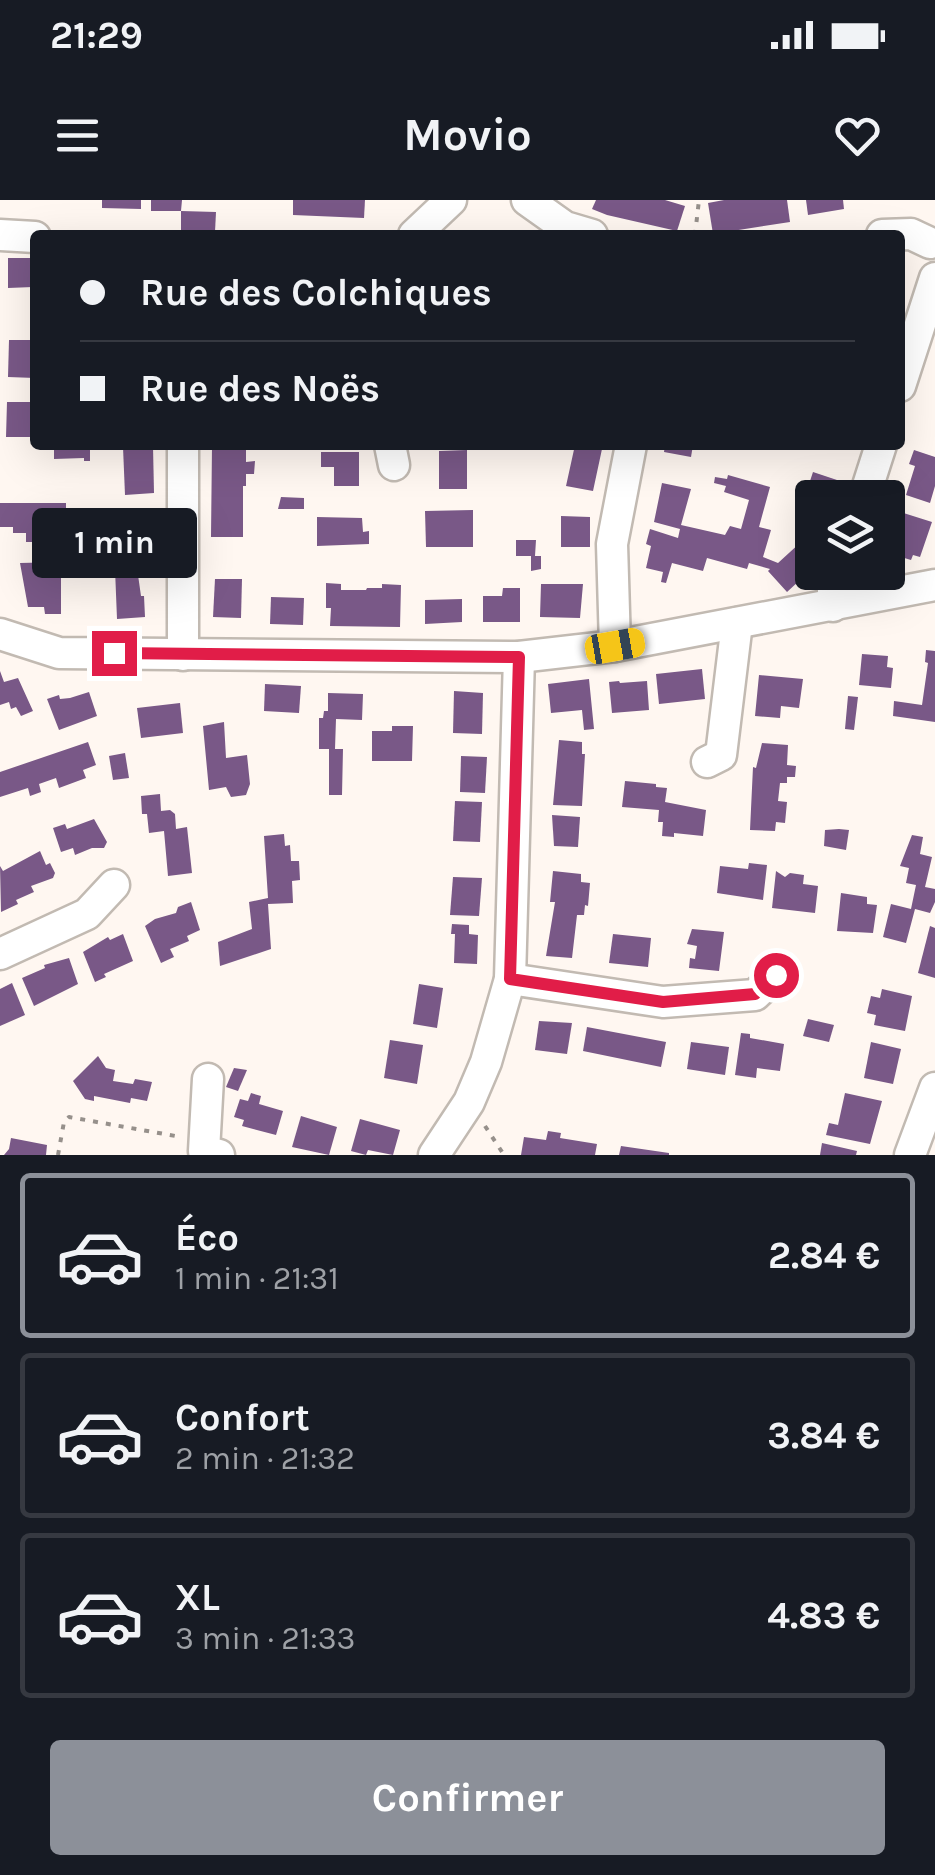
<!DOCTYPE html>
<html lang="fr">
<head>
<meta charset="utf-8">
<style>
  :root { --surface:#171b24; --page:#20242c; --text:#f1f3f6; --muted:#9ea1a6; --line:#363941; --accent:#8c9099 }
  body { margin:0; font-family:Karla,sans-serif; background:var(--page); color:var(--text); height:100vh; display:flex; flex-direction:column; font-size:38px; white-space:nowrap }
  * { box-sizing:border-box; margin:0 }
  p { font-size:32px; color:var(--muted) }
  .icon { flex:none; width:55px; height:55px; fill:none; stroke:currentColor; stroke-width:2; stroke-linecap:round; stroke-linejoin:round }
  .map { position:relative; height:955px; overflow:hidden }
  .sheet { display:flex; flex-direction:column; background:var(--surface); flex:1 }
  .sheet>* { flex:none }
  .banner { position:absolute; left:30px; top:30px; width:875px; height:220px; border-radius:10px; box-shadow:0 10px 40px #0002; display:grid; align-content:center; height:220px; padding:0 50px; background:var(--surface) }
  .buttons { position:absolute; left:795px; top:280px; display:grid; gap:20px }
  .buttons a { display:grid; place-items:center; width:110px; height:110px; border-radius:10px; background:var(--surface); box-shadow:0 10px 40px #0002; font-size:50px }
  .end { position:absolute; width:45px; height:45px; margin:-22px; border:12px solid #e11d48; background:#fff; box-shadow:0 0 0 5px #fff }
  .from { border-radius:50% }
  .bubble { position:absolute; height:70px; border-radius:10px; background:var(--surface); box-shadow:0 10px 40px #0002; font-size:32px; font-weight:700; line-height:70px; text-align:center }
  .car { position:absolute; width:30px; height:60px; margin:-30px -15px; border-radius:12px; box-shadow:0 0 8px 2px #0007; background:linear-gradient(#f5c518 24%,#345 0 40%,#f5c518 0 76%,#345 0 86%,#f5c518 0) }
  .banner b { display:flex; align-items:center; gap:35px; height:95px; font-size:38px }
  .banner b+b { border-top:2px solid var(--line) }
  .banner i { width:25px; height:25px; background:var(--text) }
  ul { padding:18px 0 0; list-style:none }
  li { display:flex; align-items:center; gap:30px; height:165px; margin:0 20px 15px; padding:0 30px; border:5px solid var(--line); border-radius:10px }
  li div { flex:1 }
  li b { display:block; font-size:38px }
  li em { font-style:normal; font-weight:700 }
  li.selected { border-color:var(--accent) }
  li>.icon { width:90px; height:90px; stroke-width:1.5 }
  .cta { display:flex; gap:20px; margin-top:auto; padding:20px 50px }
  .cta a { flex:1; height:115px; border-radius:10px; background:var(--accent); color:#fff; font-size:40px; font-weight:700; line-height:115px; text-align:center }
  .status { display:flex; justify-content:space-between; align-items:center; height:70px; padding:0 50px; background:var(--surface); direction:ltr }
  .status svg { height:28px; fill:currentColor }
  header { display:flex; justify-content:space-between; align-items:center; height:130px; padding:0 50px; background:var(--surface); font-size:45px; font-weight:700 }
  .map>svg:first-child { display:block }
  .building { fill:#795887 }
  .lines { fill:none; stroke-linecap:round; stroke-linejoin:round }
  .minor-casing { stroke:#c2bab2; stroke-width:35 }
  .path { stroke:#96908b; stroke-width:4; stroke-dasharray:5 8; stroke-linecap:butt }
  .minor { stroke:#fff; stroke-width:30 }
  .route { stroke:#e11d48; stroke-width:12 }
</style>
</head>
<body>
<div class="status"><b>21:29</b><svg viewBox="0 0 49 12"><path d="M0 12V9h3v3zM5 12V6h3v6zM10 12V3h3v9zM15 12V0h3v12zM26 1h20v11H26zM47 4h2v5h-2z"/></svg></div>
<header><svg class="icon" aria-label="menu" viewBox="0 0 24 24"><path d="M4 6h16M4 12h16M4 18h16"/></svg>Movio<svg class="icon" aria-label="heart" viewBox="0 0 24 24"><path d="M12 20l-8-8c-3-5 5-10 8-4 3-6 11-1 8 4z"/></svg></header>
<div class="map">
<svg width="935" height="955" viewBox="0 0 935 955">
  <rect width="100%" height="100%" fill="#fff7f1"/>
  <g class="building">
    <path d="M102,0h39v9l-39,-1z"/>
    <path d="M151,0h31l-1,11h-30z"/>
    <path d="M293,0h72l-1,18 -71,-3z"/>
    <path d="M596,0h69l20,6 -8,25 -70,-16 -15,-6z"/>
    <path d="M724,0h63l3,22 -77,12 -5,-31z"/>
    <path d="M806,0h37l1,9 -36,6z"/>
    <path d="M181,11l35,1 -1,20 -34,-2z"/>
    <path d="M8,58h24l1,29 -25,1z"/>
    <path d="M9,140h26v38l-27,-1z"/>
    <path d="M7,202h28v25h-4l-1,10h-24z"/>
    <path d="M54,245h36v16h-6v-3l-30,1z"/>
    <path d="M575,245h23v3l4,1 -9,42 -27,-5z"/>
    <path d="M665,245h28l-2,12 -27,-5z"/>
    <path d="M153,246l1,47 -29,2 -2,-48z"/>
    <path d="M212,246h34v16l9,-1 -1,13h-8v12h-3v51h-32z"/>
    <path d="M467,250v39h-28v-38z"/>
    <path d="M914,250l21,7v29l-5,17 -24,-8 9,-29 -6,-2z"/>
    <path d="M321,252h38v34h-25v-19h-13z"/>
    <path d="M813,272l27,9 -5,17h-23v10l-10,-3z"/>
    <path d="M728,275l42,12 -11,40 12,3 -8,27 15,6 23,-21 11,12v15l-25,23 -19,-21 2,-2 -21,-6 -2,6 -40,-11 -4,13 -31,-8 -6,20 -5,-1 2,-10 -17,-4 5,-22 -5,-2 4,-15 28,9 2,-9 -26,-7 8,-39 29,6 -10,36 44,10 5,-9 11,3 8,-29 -25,-8 2,-6 -12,-3 1,-6 12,2z"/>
    <path d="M281,297l23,1v11h-26z"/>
    <path d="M0,303h66v9h10l5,4 -1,10h-30v16h-24v-9h-13v-6h-13z"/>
    <path d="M473,310v37h-47l-1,-36z"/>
    <path d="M894,310l38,12 -12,35 -7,-2 -2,5 -10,-3 -2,4 -11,-3v-28z"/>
    <path d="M151,316l2,51 -16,1 4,28h3l1,21 -28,2 -2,-50h10l-2,-52z"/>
    <path d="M561,316l29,1v30h-29z"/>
    <path d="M317,317l45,1 1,14 6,-1v13l-52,2z"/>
    <path d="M516,340h20l-1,16h6v13l-10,2v-15h-15z"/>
    <path d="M61,362v52h-16l-1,-7h-16l-8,-44z"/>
    <path d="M215,379h27l-1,39 -28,-1z"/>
    <path d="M326,383l15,1v6h25l1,-2h15v-4l19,1 -1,42 -70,-1 1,-18h-5z"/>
    <path d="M541,384h42l-3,34 -40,-1z"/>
    <path d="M503,388h17v34h-37v-26h19z"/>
    <path d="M271,397l33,1 -1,27 -33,-1z"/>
    <path d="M462,399v23l-37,2v-24z"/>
    <path d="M926,450l9,1v71l-42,-6 1,-15 28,4 6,-42 -3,-1z"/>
    <path d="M862,454l26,2 -1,11 6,1 -2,20 -32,-3z"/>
    <path d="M702,469l3,30 -46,5 -3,-30z"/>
    <path d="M0,471l4,11 14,-4 15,33 -12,5 -5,-9 -5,2 -2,-7 -9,3z"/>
    <path d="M759,475l44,4 -4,29 -18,-2 -1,12 -25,-2z"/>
    <path d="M589,479l5,50 -10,1 -2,-20 -31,3 -3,-29z"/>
    <path d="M619,481l1,2 27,-2 2,29 -37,3 -3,-31z"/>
    <path d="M265,484l36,2 -2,27 -35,-2z"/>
    <path d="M454,491l29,2 -1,41 -29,-1z"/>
    <path d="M89,492l8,24 -38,14 -12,-31 12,-4 1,4 10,-1z"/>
    <path d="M328,493l35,1 -1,26 -26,-1 -1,30h8l-1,46h-13v-46h-10v-31h4l1,-7h4z"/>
    <path d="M848,496l10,1 -4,33 -9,-1z"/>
    <path d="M180,503l3,30 -42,5 -4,-30z"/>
    <path d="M224,522l2,36 21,-3 3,29 -4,11 -15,2 -5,-10 -17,3 -6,-64z"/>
    <path d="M392,526h21l-1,35h-40v-30h20z"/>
    <path d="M559,540l23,2v12h3l-3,52 -29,-1z"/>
    <path d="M88,542l8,23 -13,5 3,8 -27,10 -3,-10 -17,6 2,8 -11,4 -2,-8 -28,9v-25z"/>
    <path d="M762,543l26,2 -1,20 9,1 -1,11h-8v6h-7l-2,18 9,1 -2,21 -9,-1 -1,9 -25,-1 3,-63 3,1z"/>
    <path d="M125,553l4,25 -16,2 -4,-24z"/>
    <path d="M461,556l26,1 -2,36 -25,-1z"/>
    <path d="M625,581l31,3v3l11,1 -2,14 41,8 -3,26 -29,-3v4l-12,-1 1,-14h-5l1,-12 -37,-3z"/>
    <path d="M160,594l1,17 9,-1 5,4 1,15 11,-2 5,46 -24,3 -4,-45 -15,2 -2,-19h-5l-1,-18z"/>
    <path d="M455,601l27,1 -2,40 -27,-1z"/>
    <path d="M552,615l28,2 -2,30 -24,-1z"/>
    <path d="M94,619l13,23 -3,6h-12l-17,7 -2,-7 -12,4 -8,-24 12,-4 2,5z"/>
    <path d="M839,629l10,1 -3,20 -22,-4 1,-16z"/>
    <path d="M284,634l1,12 5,-1 1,16h8l1,19 -8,1 1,22 -25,1 3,45 -51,17 -2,-24 34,-13 -3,-27 19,-4 -4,-62z"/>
    <path d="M912,635l11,2 -3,17 12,3 -7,30 10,2v13l-5,11 -15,-4 -9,34 -23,-6 8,-33 20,5 5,-24 -10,-2 3,-15 -9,-2z"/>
    <path d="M40,651l6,14 4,-2 5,10 -2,5 -22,8 3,6 -18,8 2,4 -17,8 -1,-46 3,5z"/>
    <path d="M749,663l18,2 -4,35 -46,-7 3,-27 28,3z"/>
    <path d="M553,671l28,3v8l9,1 -2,23 -3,-1 -1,10h-7l-5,43 -26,-2 9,-54h-5z"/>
    <path d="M776,671l9,6 5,-4 14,2 -1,9 15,2 -3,27 -43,-5z"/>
    <path d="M453,677l29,1 -3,38 -29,-1z"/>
    <path d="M841,693l26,4v7l10,1 -4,28 -36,-2z"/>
    <path d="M191,702l9,28 -13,6 2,5 -19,8 4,8 -13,6 -16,-37 10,-7 21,-6 2,-6z"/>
    <path d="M452,724l17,1v9l9,1 -1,29 -23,-1 1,-29h-4z"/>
    <path d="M930,726l5,2v50l-17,-5z"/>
    <path d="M692,729l32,3 -5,39 -30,-3 1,-10 5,1 2,-13 -10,-2z"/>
    <path d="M123,734l10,27 -29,13 2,3 -11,5 -12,-30 25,-15 2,3z"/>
    <path d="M613,734l38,4 -3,29 -39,-4z"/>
    <path d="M69,758l9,26 -44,22 -12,-28 23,-10 -1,-3z"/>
    <path d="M12,783l13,32 -25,11v-37z"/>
    <path d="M419,784l24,4 -6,40 -24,-4z"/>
    <path d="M882,789l30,7 -7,35 -31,-6 2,-10 -9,-2 4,-17 9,2z"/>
    <path d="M808,819l26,6 -5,17 -26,-6z"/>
    <path d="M539,821l33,2 -5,31 -32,-4z"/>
    <path d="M587,827l79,15 -5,25 -78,-16z"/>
    <path d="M741,833l9,1v4l34,6 -4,27 -23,-3 -1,10 -21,-3z"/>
    <path d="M390,840l33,5 -6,39 -33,-6z"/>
    <path d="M691,842l38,5 -4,28 -38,-6z"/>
    <path d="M871,842l30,7 -8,35 -29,-6z"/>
    <path d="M98,856l8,12 9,2 -2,11 20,3 2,-5 17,3 -5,19 -16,-3 -1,5 -36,-7v5l-9,-2 -12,-18z"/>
    <path d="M234,868l13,2 -9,21 -12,-4z"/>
    <path d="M251,893l10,3 -2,8 24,7 -7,24 -34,-9 2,-6 -10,-3 6,-18 8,2z"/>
    <path d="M845,893l37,8 -12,43 -44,-9 3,-12 9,2z"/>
    <path d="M301,916l36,11 -8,28 -37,-8z"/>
    <path d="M360,919l40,11 -7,25 -25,-5 -2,5 -15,-4z"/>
    <path d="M548,931l13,2 -1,5 37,6 -2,11h-74l3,-18 22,3z"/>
    <path d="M11,938l36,7 -1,10h-42l5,-6z"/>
    <path d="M822,943l35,8 -1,4h-36z"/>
    <path d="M621,946l48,7v2h-50z"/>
  </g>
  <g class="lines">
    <defs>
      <g id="minor">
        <path d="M527,0l38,27 27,8"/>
        <path d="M0,35l35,2"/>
        <path d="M414,35l37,-35"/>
        <path d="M882,35l29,-1 19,9"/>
        <path d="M900,186l35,-108"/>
        <path d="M390,245l4,20"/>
        <path d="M864,298l17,-53"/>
        <path d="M833,406v-17l5,-17"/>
        <path d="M0,434l59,19 460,4 96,-11 320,-61"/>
        <path d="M615,446l-3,-102 19,-99"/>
        <path d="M183,455v-210"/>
        <path d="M707,562l14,-7 16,-132"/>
        <path d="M0,754l87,-40 27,-29"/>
        <path d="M510,779l153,23 92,-7 21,-20"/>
        <path d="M208,879l-4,72 15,4"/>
        <path d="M434,955l35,-53 17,-40 24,-83 9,-322"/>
        <path d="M910,955l25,-67"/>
      </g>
    </defs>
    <use href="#minor" class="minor-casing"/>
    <g class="path">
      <path d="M695,35l4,-35"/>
      <path d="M485,926l19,29"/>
      <path d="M58,955l6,-33 5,-5 112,20"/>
    </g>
    <use href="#minor" class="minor"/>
  </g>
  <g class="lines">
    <path class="route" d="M114,453l405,4 -9,322 153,23 92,-8 21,-19"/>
  </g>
</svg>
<div class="buttons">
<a><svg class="icon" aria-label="layers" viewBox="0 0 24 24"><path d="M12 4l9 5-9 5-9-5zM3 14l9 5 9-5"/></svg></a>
</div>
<i class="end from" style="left:776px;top:775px"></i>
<i class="end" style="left:114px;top:453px"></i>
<div class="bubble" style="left:32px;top:308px;width:165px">1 min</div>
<i class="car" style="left:615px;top:446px;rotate:80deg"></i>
<div class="banner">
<b><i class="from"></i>Rue des Colchiques</b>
<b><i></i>Rue des Noës</b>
</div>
</div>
<section class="sheet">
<ul>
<li class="selected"><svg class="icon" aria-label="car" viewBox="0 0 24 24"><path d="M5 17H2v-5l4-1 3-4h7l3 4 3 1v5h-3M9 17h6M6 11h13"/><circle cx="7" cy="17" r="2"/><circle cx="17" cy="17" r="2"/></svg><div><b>Éco</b><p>1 min · 21:31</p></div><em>2.84 €</em></li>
<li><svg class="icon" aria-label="car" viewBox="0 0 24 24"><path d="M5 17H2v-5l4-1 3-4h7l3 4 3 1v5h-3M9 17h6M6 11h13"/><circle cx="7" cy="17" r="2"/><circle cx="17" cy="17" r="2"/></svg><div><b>Confort</b><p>2 min · 21:32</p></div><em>3.84 €</em></li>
<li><svg class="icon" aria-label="car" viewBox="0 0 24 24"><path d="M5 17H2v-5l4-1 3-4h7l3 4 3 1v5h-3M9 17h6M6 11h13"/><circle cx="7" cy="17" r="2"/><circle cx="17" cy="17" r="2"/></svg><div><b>XL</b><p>3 min · 21:33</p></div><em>4.83 €</em></li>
</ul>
<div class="cta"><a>Confirmer</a></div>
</section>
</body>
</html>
